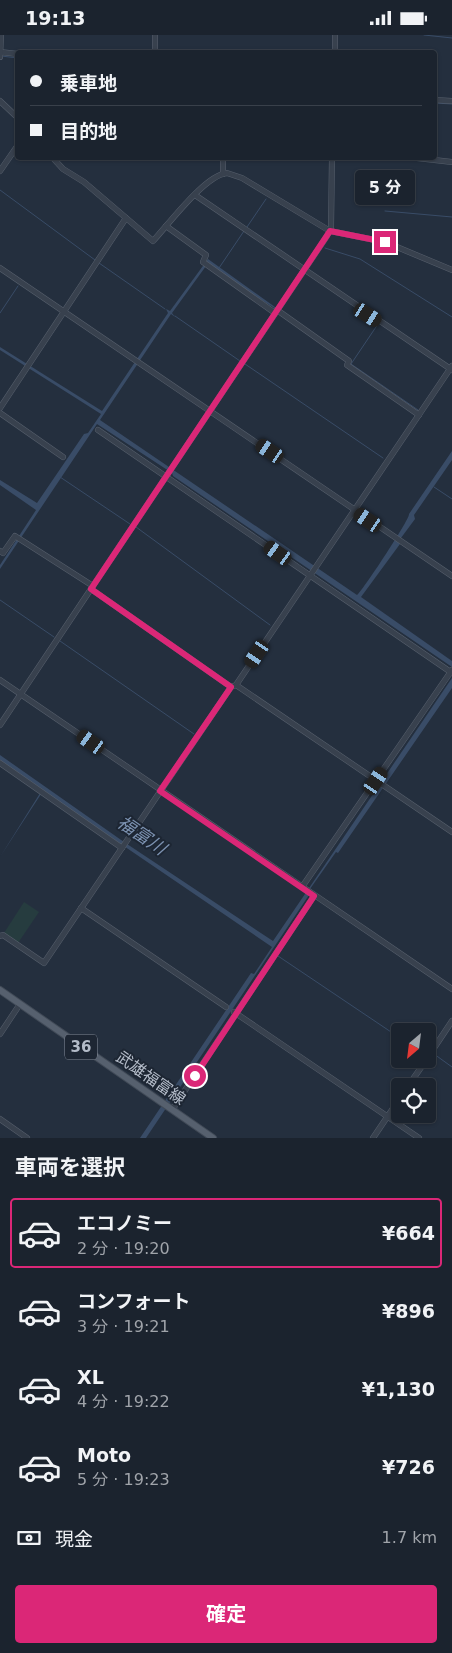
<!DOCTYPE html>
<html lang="ja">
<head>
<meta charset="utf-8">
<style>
  :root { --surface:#1b232e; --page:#242b36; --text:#f1f3f6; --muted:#a0a4aa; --line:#39404a; --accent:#db2777 }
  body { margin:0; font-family:"DejaVu Sans","Noto Sans JP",sans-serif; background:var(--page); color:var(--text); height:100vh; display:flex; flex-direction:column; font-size:19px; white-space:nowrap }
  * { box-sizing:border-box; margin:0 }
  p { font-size:16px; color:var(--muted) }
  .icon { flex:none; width:28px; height:28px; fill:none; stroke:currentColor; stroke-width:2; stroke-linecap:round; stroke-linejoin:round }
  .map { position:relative; height:1103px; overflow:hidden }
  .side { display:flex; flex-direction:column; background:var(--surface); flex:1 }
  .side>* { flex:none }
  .guide { position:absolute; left:15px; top:15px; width:422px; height:110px; border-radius:5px; box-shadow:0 1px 4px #0004,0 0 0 1px var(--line); display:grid; align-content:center; height:110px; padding:0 15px; background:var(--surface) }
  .needle { width:32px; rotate:208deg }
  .tools { position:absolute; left:391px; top:988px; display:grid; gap:10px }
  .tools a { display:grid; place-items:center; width:45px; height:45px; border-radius:5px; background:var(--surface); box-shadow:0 1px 4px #0004,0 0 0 1px var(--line); font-size:25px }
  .end { position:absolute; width:22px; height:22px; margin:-11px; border:6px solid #db2777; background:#fff; box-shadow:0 0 0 2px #fff }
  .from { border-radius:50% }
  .bubble { position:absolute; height:35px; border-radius:5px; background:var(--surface); box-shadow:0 1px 4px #0004,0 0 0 1px var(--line); font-size:16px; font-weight:700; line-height:35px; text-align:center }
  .car { position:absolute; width:15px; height:30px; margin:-15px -8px; border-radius:6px; box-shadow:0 0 4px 1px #0007; background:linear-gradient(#222 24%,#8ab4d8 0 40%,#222 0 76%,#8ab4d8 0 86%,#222 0) }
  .guide b { display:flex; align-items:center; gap:18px; height:48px; font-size:19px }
  .guide b+b { border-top:1px solid var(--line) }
  .guide i { width:12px; height:12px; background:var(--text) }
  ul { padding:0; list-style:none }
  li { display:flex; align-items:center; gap:15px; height:70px; margin:0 10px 8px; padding:0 5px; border:2px solid transparent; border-radius:5px }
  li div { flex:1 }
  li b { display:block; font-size:19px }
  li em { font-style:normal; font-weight:700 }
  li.on { border-color:var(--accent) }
  li>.icon { width:45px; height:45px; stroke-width:1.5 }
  h2 { padding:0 15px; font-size:22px; line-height:60px }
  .pay { display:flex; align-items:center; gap:12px; height:55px; padding:0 15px; font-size:19px }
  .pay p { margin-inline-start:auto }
  .cta { display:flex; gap:10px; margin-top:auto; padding:10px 15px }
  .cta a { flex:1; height:58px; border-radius:5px; background:var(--accent); color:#fff; font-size:20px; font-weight:700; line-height:58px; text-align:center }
  .status { display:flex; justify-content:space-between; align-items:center; height:35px; padding:0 25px; background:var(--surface); direction:ltr }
  .status svg { height:14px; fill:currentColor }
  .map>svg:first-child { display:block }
  .green { fill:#263c3f }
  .water { fill:#394c67 }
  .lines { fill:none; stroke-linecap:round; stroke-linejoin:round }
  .stream { stroke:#394c67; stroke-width:1 }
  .minor-casing { stroke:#565f6c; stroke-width:6 }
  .major-casing { stroke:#414a57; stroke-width:8 }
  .minor { stroke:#38414e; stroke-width:5 }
  .major { stroke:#56606e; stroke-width:6 }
  .route { stroke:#db2777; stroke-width:6 }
  .labels { text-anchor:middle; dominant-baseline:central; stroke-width:4; stroke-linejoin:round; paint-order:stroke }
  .shield { fill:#1d2633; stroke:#878f9c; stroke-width:1 }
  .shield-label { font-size:15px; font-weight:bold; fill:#b4bcc9 }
  .street-label { font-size:16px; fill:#b4bcc9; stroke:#1d2633 }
  .water-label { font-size:18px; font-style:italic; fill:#7c92b1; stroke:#1d2633 }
</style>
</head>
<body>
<div class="status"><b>19:13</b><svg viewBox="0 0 49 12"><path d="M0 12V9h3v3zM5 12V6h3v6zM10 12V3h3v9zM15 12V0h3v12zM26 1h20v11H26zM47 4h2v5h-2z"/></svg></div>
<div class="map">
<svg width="452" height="1103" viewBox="0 0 452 1103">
  <rect width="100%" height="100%" fill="#242f3e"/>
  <path class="green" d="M24,867l15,10 -21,31 -14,-10z"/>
  <g class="water">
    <path d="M208,224l67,48 1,2 -70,-43 -34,47 3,4 -4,-3 -71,106 257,175c4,-2 53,-76 52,-81l43,-63v9l-38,55 1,4 -17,23 2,2 -39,53 91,64v6l-279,-191 -1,-3 -75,-49 -97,145v-4l36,-55 -36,-25v-5l37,23 47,-69 4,-1 13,-19 -101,-64v-3l102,64 66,-98 -2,-4 4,2z"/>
    <path d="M452,643v10l-114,165 -2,-1 -26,37 -1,6 -163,243h-6l111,-165 3,1 18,-27 -229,-156 -43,66 42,-67 -42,-29v-6l124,87 149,99z"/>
  </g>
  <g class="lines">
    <g class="stream">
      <path d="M424,0l28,3"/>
      <path d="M1,21l17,2"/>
      <path d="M435,68l17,1"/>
      <path d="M373,122l9,1"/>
      <path d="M0,155l95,70"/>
      <path d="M385,176l67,6"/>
      <path d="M247,192l19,-28"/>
      <path d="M325,213l35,11 92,58"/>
      <path d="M99,228l66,46"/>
      <path d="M219,233l25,-37"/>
      <path d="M0,278l18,-27"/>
      <path d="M175,281l65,45"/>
      <path d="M378,289l-27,40 67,46"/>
      <path d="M245,329l138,94"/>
      <path d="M60,442l70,47"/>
      <path d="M434,452l18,12"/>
      <path d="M136,492l134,98"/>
      <path d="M0,565l54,37"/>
      <path d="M60,606l134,93"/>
      <path d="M278,921l122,82"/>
      <path d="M434,1019l18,13"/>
    </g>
    <defs>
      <g id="minor">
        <path d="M0,17l18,2"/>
        <path d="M155,18v-18"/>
        <path d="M335,18v-18"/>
        <path d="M0,22l1,-22"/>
        <path d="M435,65l17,1"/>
        <path d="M0,66l18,17"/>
        <path d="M52,122l11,12 21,13 69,59c15,-16 52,-66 74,-68l15,5 88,53 55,11 67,28"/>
        <path d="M408,122l44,5"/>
        <path d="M0,136l18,-26"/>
        <path d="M223,139v-17"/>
        <path d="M195,160l257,175"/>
        <path d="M166,191l40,29 -3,7 72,51"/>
        <path d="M0,233l452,308"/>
        <path d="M277,275l72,51 -2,4 72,50"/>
        <path d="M0,373l126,-190"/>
        <path d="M0,378l63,44"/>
        <path d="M98,395l354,243"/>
        <path d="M0,516l3,2 12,-17 78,50"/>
        <path d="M91,554l140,98"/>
        <path d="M0,645l452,309"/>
        <path d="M236,650l216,147"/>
        <path d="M0,690l327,-489 4,-8 1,-71"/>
        <path d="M0,728l122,85"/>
        <path d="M302,852l150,-217"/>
        <path d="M81,873l145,99"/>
        <path d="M0,901l3,-1 41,28 187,-276 5,-2 216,-319"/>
        <path d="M234,977l185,126"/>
        <path d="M0,999l20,-30"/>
        <path d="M428,1022l24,-36"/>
        <path d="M408,1051l19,-27"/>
        <path d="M172,1075l142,-214"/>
        <path d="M0,1084l27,19"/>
        <path d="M373,1103l27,-40"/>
      </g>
      <path id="major" d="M0,955l213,148"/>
    </defs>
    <use href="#minor" class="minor-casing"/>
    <use href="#major" class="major-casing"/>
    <use href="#minor" class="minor"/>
    <use href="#major" class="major"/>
  </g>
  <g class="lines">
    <path class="route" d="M195,1041l119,-180 -154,-105 71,-104 -140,-98 239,-358 55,11"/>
  </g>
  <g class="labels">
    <rect class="shield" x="65" y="999.5" width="32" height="25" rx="4"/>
    <g class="shield-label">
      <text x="81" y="1012">36</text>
    </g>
    <g class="street-label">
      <text transform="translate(151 1043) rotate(35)">武雄福富線</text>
    </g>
    <g class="water-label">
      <text transform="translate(142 800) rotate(34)">福富川</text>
    </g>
  </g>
</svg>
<div class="tools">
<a><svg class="needle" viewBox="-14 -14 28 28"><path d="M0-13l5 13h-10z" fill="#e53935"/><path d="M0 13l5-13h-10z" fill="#a0a4aa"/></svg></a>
<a><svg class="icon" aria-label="locate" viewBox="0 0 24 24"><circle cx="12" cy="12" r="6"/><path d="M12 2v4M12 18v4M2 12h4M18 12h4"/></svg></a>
</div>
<i class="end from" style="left:195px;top:1041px"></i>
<i class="end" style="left:385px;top:207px"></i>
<div class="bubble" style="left:355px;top:135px;width:60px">5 分</div>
<i class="car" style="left:368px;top:280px;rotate:122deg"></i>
<i class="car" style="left:270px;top:416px;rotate:304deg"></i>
<i class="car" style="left:368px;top:485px;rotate:304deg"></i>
<i class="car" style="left:278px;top:518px;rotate:305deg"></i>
<i class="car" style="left:257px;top:619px;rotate:214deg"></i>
<i class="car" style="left:91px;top:707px;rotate:305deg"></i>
<i class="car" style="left:376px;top:746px;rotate:34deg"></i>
<div class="guide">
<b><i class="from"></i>乗車地</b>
<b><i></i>目的地</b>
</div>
</div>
<section class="side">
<h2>車両を選択</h2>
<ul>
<li class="on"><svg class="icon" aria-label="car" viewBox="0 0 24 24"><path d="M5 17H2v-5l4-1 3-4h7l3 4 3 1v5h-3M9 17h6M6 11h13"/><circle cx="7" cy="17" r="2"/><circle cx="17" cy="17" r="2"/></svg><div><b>エコノミー</b><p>2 分 · 19:20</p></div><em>¥664</em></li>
<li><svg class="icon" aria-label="car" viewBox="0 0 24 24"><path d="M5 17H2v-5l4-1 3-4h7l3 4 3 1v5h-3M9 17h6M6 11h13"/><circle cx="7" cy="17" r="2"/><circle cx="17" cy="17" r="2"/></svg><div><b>コンフォート</b><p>3 分 · 19:21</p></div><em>¥896</em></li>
<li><svg class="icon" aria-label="car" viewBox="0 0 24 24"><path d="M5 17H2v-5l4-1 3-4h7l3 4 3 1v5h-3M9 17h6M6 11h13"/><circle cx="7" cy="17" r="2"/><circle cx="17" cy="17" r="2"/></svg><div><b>XL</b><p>4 分 · 19:22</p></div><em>¥1,130</em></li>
<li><svg class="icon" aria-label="car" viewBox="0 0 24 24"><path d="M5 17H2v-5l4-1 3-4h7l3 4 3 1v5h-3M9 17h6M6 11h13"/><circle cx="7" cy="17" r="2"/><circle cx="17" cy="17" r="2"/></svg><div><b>Moto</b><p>5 分 · 19:23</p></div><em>¥726</em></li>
</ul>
<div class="pay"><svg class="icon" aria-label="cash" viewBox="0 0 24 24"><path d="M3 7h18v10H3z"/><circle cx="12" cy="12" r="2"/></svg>現金<p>1.7 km</p></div>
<div class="cta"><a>確定</a></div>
</section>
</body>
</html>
